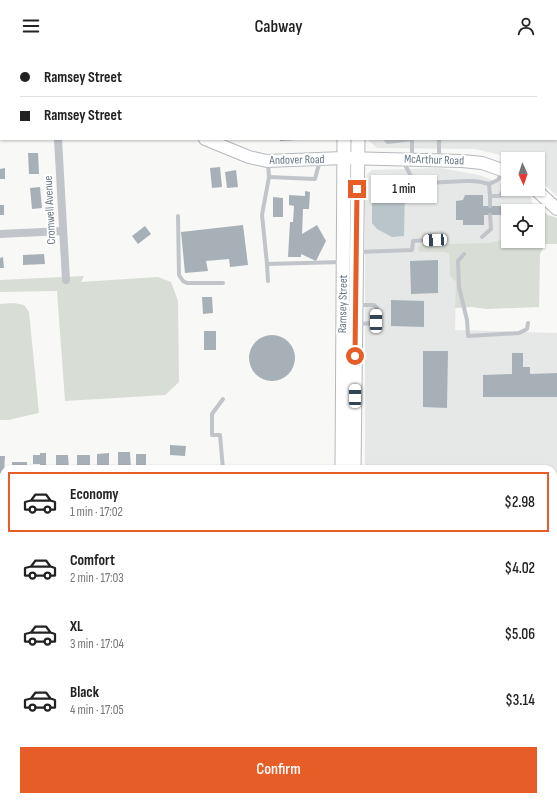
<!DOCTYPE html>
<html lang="en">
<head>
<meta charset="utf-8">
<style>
  :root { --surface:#fff; --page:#f6f6f6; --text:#222; --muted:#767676; --line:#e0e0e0; --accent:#e65d28 }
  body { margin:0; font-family:"Sofia Sans Condensed",sans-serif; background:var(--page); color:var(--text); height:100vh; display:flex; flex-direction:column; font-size:15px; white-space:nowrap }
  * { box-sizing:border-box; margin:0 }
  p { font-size:13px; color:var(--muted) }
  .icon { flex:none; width:22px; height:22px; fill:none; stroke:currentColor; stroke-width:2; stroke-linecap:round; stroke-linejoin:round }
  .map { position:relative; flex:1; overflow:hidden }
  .sheet { position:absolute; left:0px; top:413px; width:557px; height:336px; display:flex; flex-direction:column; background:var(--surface); border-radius:12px 12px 0 0; box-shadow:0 1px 3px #0004 }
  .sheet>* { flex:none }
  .guide { position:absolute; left:0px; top:0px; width:557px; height:88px; box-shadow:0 1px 3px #0004; display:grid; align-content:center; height:88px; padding:0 20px; background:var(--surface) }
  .needle { width:26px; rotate:177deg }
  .tools { position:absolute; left:501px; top:100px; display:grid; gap:8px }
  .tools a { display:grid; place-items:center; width:44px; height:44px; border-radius:0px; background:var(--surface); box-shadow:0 1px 3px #0004; font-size:20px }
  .end { position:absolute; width:18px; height:18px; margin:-9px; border:5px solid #e65d28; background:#fff; box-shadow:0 0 0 2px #fff }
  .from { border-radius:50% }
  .bubble { position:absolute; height:28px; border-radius:0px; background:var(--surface); box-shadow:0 1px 3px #0004; font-size:13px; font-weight:600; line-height:28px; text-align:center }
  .car { position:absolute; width:12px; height:24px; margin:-12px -6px; border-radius:5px; box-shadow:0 0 3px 1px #0007; background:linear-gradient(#fff 24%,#345 0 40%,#fff 0 76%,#345 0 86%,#fff 0) }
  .guide b { display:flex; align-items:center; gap:14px; height:38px; font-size:15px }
  .guide b+b { border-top:1px solid var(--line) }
  .guide i { width:10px; height:10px; background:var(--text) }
  ul { padding:7px 0 0; list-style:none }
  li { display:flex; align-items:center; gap:12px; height:60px; margin:0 8px 6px; padding:0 12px; border:2px solid transparent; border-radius:0px }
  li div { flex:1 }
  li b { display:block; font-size:15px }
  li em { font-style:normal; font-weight:600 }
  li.on { border-color:var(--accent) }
  li>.icon { width:36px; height:36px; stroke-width:1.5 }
  .action { display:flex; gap:8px; margin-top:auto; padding:8px 20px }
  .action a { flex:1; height:46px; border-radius:0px; background:var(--accent); color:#fff; font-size:16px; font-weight:600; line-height:46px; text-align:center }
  header { display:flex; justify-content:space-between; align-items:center; height:52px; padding:0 20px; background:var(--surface); font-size:18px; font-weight:600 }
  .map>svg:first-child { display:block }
  .built { fill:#e6e7e7 }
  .green { fill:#d8ddd5 }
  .water { fill:#bac5ca }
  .building { fill:#a8b0b7 }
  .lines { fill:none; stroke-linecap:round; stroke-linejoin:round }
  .secondary-casing { stroke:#b4b9be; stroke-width:14 }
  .primary-casing { stroke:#b5b9be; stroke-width:15 }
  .lane { stroke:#c1c5ca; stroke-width:4 }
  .street { stroke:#c1c5ca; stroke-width:8 }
  .secondary { stroke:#fff; stroke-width:12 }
  .primary { stroke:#fff; stroke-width:13 }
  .route { stroke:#e65d28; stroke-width:5 }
  .labels { text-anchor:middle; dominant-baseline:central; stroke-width:4; stroke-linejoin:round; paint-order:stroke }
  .street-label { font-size:12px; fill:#677787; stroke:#fff }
</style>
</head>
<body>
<header><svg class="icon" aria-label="menu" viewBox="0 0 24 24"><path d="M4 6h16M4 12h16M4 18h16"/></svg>Cabway<svg class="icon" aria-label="person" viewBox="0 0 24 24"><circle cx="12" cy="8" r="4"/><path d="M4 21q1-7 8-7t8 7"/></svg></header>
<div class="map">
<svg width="557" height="749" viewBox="0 0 557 749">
  <rect width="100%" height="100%" fill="#f8f8f6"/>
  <g class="built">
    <path d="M356,0h201v144l-19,-17v-20h-28l-5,-3 -30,-7 -98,-1 -10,-9h189v-86z"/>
    <path d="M440,116l39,7 29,11v3h9l14,8 1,6 -9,3 -4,5h-11v24l-11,6 -9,2 -65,1 -3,8h26l3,2 1,22 6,6 -1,48 102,3v203h-4v-67h-188v-289l3,-7 4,-3z"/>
    <path d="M553,499h4v250h-197v-4h193z"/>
  </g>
  <g class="green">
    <path d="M0,0h324l-323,1 -1,29z"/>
    <path d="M532,151l16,12 9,3v26h-12l-5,10 -1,53 -53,2 -15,-2 -16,1 1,-26 -6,-6 -1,-22 -4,-2h-25l-2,-2v-3l5,-3 65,-1 9,-2 11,-6v6h30v-30h-19l4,-5z"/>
    <path d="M84,224l-3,6 77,-5 13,5 7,19 1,81 -14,13 -100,6 -8,-110 -57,1v-12z"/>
    <path d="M14,251l10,2 5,7 10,101 -31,7h-8v-116z"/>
    <rect x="0" y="484" width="4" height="225"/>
    <rect x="162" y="745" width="161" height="4"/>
  </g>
  <path class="water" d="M385,123l14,1 6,10 -1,50 -12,1 -15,-8 -5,-6v-42l5,-5z"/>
  <g class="building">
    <path d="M280,87h18v1l-18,1z"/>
    <path d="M28,101h10l1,21h-10z"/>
    <path d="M220,115l2,20 -10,1 -2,-20z"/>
    <path d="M5,116v11h-5v-10z"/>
    <path d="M236,118l2,17 -11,1 -2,-16z"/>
    <path d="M40,135l2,21 -10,1 -2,-21z"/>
    <path d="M305,139l5,1 -1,17h-6l-1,25 15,-9 9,16 -10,20 -15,-7v3h-13l2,-35h3l1,-16 -5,-1v-10l16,1z"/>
    <path d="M465,143h18v11h18v9h-17v10h-21v-5h-7v-19l7,-1z"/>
    <path d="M273,145l10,1v19h-10z"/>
    <rect x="0" y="153" width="4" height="10"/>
    <path d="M243,173l5,40 -18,2 -1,-8 -23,2 2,10 -23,2 -4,-41z"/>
    <path d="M145,174l6,8 -13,10 -6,-8z"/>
    <path d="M44,202l1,10 -22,1v-10z"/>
    <path d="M3,205l1,11h-4v-10z"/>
    <path d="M438,208v33l-27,1 -1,-33z"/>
    <path d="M202,245h10l1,16 -10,1z"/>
    <path d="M391,248l33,1v26l-33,-1z"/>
    <rect x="204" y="279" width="12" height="19"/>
    <circle cx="272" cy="306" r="23"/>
    <path d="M423,299h25l-1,57 -24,-1z"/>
    <path d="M512,301h11v14h7v7l27,-1v24h-74v-22l29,-1z"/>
    <path d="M170,393l16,1 -1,10 -15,-1z"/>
    <path d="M118,400h12l1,17h-8v-3h-5z"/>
    <path d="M40,401h6v16h-6v-5h-7v-9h7z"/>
    <path d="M109,401v16h-7v-2h-5v-13z"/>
    <rect x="136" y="402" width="10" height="15"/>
    <path d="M56,403h12l1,14 -13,-1z"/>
    <path d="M77,403h13v14l-13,-1z"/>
    <path d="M0,404h5l-1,17h-4z"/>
    <rect x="12" y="410" width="15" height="7"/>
    <path d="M426,413l45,2v2h-45z"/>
    <rect x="553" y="524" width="4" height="22"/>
    <path d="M557,629v12h-4v-11z"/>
    <path d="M557,660v26h-4v-25z"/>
    <rect x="553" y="700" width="4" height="9"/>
    <rect x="196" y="745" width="14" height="4"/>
    <rect x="282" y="745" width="9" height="4"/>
    <path d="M391,745h35l-1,4h-34z"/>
    <path d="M81,746v3h-14v-2z"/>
  </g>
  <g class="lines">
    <defs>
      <g id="secondary">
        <path d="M205,87l44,18 18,4 77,-3 118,3 20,2 26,9"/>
        <path d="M535,137l22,20"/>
        <path d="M553,490h4"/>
      </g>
      <g id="primary">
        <path d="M340,0v1"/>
        <path d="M354,0v1"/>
        <path d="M342,417l2,-330"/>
        <path d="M354,417l4,-330"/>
        <path d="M353,745v4"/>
        <path d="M338,749v-4"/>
      </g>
    </defs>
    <use href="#secondary" class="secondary-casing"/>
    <use href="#primary" class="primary-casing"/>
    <g class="lane">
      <path d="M500,0v1"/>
      <path d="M385,87l3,3 24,-3v19"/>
      <path d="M439,87v20"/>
      <path d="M403,109l10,19c25,7 52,-4 76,4l1,12h10l8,-14"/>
      <path d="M268,110l1,15 -7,38 5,49 74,-2"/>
      <path d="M269,125l46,2 5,-19"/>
      <path d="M489,132l9,-4 4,-8"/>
      <path d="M490,144v10"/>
      <path d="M178,164l1,59 4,6 4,2h36"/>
      <path d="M482,185l9,-8 -1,-14"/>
      <path d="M359,200l53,-2 1,-9 29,-2"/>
      <path d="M464,202l-6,7 1,26 8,33 1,16 51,-3 8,-4 1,-6"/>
      <path d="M267,212l1,17"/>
      <path d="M358,253h16l3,3 -1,15 -18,1"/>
      <path d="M223,347l-11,15v21h8l3,34"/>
      <path d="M553,511h4"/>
      <path d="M554,581v25"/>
      <path d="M553,743h4"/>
      <path d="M431,745v4"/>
      <path d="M459,749l2,-4"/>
    </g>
    <g class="street">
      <path d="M0,78h1"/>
      <path d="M58,87l8,141"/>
      <path d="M0,182l63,-3"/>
      <path d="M0,441h4"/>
      <path d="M0,718h4"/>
    </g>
    <use href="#secondary" class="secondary"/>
    <use href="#primary" class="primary"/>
  </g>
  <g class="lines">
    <path class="route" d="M355,304l2,-167"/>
  </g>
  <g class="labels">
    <g class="street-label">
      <text transform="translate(297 108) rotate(-1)">Andover Road</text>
      <text transform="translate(434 108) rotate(2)">McArthur Road</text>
      <text transform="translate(50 158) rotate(-93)">Cromwell Avenue</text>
      <text transform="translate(343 252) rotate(-89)">Ramsey Street</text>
    </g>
  </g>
</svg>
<div class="tools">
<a><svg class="needle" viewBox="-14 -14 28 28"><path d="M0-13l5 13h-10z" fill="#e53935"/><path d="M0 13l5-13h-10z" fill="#767676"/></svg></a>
<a><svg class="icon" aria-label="locate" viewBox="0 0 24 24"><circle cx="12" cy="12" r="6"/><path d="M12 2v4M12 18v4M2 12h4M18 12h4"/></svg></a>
</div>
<i class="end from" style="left:355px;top:304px"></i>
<i class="end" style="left:357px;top:137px"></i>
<div class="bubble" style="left:371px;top:123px;width:66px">1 min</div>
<i class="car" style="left:435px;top:188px;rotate:267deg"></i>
<i class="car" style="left:376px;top:269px;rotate:0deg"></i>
<i class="car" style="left:355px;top:344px;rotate:0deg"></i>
<div class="guide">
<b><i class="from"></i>Ramsey Street</b>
<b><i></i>Ramsey Street</b>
</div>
<section class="sheet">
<ul>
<li class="on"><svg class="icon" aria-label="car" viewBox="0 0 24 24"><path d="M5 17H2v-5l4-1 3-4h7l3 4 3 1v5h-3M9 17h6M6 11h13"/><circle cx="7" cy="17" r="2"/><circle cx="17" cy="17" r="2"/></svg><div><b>Economy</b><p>1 min · 17:02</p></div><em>$2.98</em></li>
<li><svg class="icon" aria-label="car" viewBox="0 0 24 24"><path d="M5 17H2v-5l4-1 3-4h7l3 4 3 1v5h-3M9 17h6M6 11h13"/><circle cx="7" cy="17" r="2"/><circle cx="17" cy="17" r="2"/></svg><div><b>Comfort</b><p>2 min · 17:03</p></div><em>$4.02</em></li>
<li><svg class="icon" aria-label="car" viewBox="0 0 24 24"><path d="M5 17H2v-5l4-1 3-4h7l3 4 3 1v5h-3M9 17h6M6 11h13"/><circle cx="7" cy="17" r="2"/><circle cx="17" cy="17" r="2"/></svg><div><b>XL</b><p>3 min · 17:04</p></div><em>$5.06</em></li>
<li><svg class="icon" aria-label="car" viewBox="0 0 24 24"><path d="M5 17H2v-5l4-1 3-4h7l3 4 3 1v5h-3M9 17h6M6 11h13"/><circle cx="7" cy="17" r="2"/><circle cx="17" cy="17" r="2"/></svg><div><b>Black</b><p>4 min · 17:05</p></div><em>$3.14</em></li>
</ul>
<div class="action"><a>Confirm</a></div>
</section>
</div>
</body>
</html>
